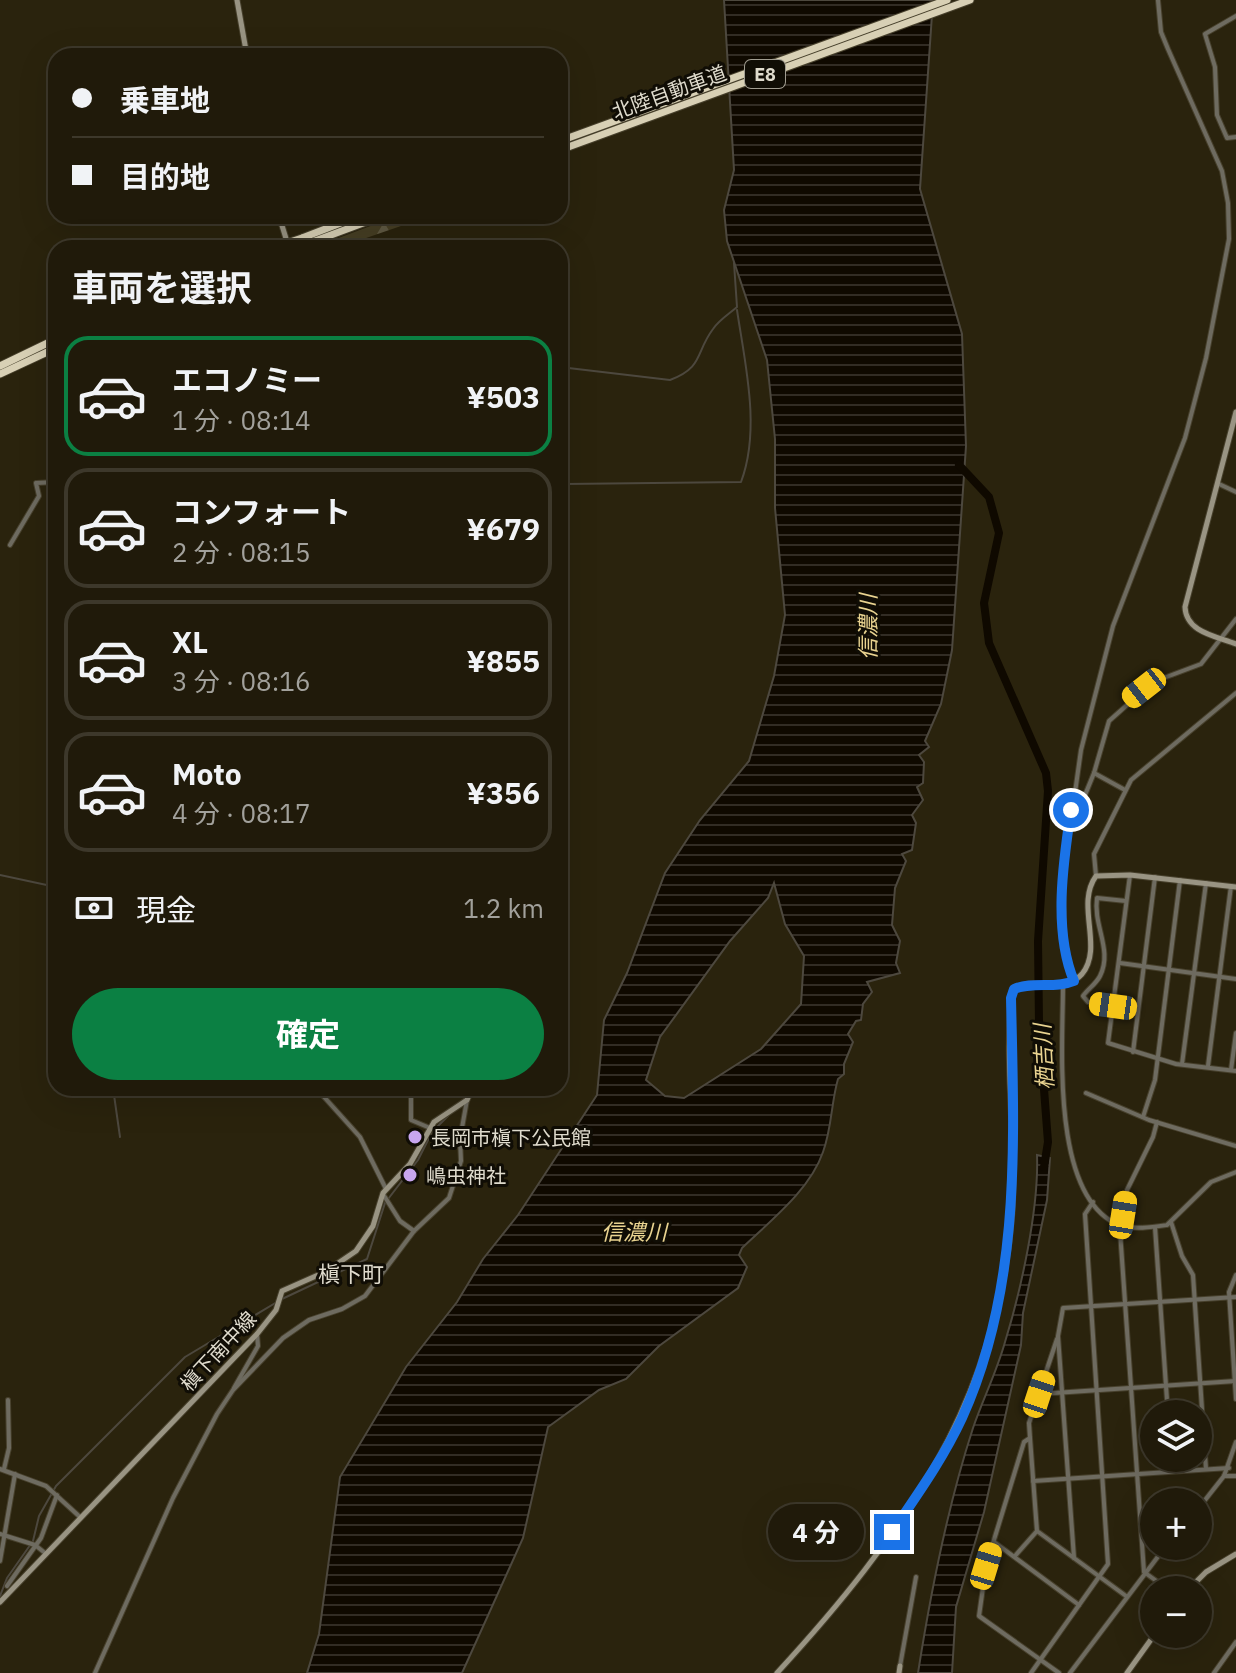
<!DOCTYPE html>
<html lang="ja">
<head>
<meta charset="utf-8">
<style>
  :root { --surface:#201a0a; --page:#282313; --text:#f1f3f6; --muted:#a2a19c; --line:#3d382b; --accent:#0b8043 }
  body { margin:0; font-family:"IBM Plex Sans","Noto Sans JP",sans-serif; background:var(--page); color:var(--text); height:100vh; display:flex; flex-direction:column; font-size:30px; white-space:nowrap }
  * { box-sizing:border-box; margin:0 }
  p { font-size:26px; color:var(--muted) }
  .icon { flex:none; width:44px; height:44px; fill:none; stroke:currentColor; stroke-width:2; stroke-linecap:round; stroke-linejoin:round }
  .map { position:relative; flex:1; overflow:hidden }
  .drawer { position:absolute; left:48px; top:240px; width:520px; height:856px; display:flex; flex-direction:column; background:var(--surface); border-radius:24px; box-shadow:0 8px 32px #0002,0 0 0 2px var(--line) }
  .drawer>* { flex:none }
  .hud { position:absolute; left:48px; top:48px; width:520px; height:176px; border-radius:24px; box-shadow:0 8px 32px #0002,0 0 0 2px var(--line); display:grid; align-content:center; height:176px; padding:0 24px; background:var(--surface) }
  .buttons { position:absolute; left:1140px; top:1400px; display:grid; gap:16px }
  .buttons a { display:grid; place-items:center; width:72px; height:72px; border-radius:50%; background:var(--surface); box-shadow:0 8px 32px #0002,0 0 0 2px var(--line); font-size:40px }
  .end { position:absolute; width:36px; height:36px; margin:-18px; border:10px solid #1a73e8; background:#fff; box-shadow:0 0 0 4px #fff }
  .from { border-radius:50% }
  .bubble { position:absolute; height:56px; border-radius:28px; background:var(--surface); box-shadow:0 8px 32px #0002,0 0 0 2px var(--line); font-size:26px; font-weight:700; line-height:56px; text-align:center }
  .car { position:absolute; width:24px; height:48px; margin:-24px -12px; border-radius:10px; box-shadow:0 0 6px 2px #0007; background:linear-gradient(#f5c518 24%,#345 0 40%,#f5c518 0 76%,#345 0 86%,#f5c518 0) }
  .hud b { display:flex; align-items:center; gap:28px; height:76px; font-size:30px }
  .hud b+b { border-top:2px solid var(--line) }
  .hud i { width:20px; height:20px; background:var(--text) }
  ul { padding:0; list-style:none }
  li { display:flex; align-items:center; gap:24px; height:120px; margin:0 16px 12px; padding:0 8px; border:4px solid var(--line); border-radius:24px }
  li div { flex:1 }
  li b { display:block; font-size:30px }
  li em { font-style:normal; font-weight:700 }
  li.on { border-color:var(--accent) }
  li>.icon { width:72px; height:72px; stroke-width:1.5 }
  h2 { padding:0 24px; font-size:36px; line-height:96px }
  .pay { display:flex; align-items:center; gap:20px; height:88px; padding:0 24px; font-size:30px }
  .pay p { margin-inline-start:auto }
  .button { display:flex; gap:16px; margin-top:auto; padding:16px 24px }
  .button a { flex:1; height:92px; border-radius:48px; background:var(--accent); color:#fff; font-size:32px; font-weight:700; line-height:92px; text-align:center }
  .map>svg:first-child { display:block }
  .forest { fill:url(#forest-firs) }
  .water { fill:url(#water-rules); stroke:#4d483e; stroke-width:2; fill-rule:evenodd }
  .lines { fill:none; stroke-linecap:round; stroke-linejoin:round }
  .stream { stroke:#4d483e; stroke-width:2 }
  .river { stroke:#0f0900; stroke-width:8 }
  .street-casing { stroke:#47402c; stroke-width:6 }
  .secondary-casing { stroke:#47402c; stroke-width:7 }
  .highway-casing { stroke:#47402c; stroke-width:9 }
  .street { stroke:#6e6b60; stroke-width:4 }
  .secondary { stroke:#999483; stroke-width:5 }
  .highway { stroke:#d8d0b5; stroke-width:7 }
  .highway-bridge-casing { stroke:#47402c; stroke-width:9; stroke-linecap:butt }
  .highway-bridge { stroke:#d8d0b5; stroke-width:7 }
  .route { stroke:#1a73e8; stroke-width:10 }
  .poi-dot { fill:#c8a6ef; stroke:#100d05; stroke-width:3 }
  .labels { text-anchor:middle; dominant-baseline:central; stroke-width:6; stroke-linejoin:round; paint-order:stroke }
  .shield { fill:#100d05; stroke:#a19d91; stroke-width:2 }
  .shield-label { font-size:18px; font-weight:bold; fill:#dfdbcd }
  .street-label { font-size:20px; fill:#dfdbcd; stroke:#100d05 }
  .poi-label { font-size:20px; fill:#dfdbcd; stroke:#100d05; text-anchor:start }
  .water-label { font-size:22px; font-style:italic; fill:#e9d390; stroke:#100d05 }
  .neighbourhood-label { font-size:22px; fill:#dfdbcd; stroke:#100d05 }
</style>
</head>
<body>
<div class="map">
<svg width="1236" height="1673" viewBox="0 0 1236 1673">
  <defs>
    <pattern id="forest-firs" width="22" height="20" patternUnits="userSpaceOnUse" patternTransform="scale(2)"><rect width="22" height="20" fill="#473f24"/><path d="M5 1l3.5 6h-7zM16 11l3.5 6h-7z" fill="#615a43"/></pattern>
    <pattern id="water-rules" width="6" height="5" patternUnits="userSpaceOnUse" patternTransform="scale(2)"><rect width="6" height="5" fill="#0f0900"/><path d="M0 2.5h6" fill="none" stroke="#322c24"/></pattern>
  </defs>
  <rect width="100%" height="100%" fill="#2a230d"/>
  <path class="forest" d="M397,216h33l-93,32h-25z"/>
  <g class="water">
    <path d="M724,0h209l-13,189 42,145 4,112 -14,204 -11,54 -16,37 4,6 -10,8 5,7 -1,21 -6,4 6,13 -11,15 4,8 -4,27 -10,4 4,7 -11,27 -3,37 8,16 -4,22 4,10 -33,9 5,10 -9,12 -2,16 -5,1 -8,13 5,8 -9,22v10l-6,5c-7,24 -6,49 -15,73 -13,38 -53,69 -81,96l-3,7 8,12 -9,21 -79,58 -33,33 -27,11 -51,37 -25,111 -61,135h-155l12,-39 21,-157 66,-110 51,-65 26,-43 35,-44 79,-120 7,-75 23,-47 38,-100 35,-53 49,-59 25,-85 11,-61 -10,-107v-69l-8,-79 -40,-119 -3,-31 10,-40zM774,883l11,41 19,32 -3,48 -40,45 -77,49 -19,-2 -19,-16 14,-43 70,-96 38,-43z"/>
    <path d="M1037,1155l13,3 -3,42 -24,113 -2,32 -37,167 -28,95 -4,66h-34c13,-83 29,-165 55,-245 10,-29 24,-57 32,-86 16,-52 34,-133 32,-187z"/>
  </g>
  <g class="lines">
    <g class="stream">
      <path d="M560,367l110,13c34,-13 25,-27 43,-51 6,-9 16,-15 24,-22l-3,-44"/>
      <path d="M565,484l176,-2c20,-53 4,-118 -4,-172"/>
      <path d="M0,875l56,12"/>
      <path d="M113,1088l7,49"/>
      <path d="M464,1100l4,-12"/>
      <path d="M282,1299l85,-40 18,-56 33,-43 14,-28 16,-16"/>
      <path d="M0,1596l7,-18 26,-37 6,-25 17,-30 129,-129 92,-55"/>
    </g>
    <path class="river" d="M959,465l30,32 10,36 -15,70 5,40 57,130 2,18 -10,150 1,82 9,119 -4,25"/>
    <defs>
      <g id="street">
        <path d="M1236,16l-31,18 10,33 2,48 10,23 9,-1"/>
        <path d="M1219,484l17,8"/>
        <path d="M10,545l29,-49 -3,-13 20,-1"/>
        <path d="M1094,773l31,17"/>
        <path d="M1069,826l5,-4 20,-49 15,-52 44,-39 48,-18 35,-45"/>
        <path d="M1130,875l-22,168 68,21 60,7"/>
        <path d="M1096,876l-2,-22 37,-74 105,-87"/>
        <path d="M1120,963l116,16"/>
        <path d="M1074,981l-10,-32 -1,-71 18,-128 32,-124 72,-188 21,-80 23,-119 -1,-36 -6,-32 -54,-122 -7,-17 -3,-32"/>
        <path d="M1063,985c0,60 -13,212 56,240 14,5 34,2 48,0l44,-43 25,-10"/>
        <path d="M1113,1006l-25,-4 -5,-6c5,-7 13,-12 17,-20 13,-26 -7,-50 -3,-78l29,3"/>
        <path d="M1133,1052l22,-175"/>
        <path d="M1182,1064l24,-181"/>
        <path d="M1208,1066l23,-180"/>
        <path d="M1231,1070l5,-37"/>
        <path d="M316,1088l44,49 26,52"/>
        <path d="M411,1088v32l19,8"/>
        <path d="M1086,1093l63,27 87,26"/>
        <path d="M1143,1117l12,-37 25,-200"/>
        <path d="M1157,1122l-4,15 -26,53 -7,41 24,341 25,18"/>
        <path d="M383,1194l17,27 14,10"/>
        <path d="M1171,1222l11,34 11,19 13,194"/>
        <path d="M1155,1227l11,159"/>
        <path d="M1236,1275l-7,17 7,107"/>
        <path d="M1057,1339l-28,84 1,15 -6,4 -38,124 -7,50 80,57"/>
        <path d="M1166,1386l2,28"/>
        <path d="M234,1388l24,-42 -1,-12"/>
        <path d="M1039,1394l197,-13"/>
        <path d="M1030,1438l7,93"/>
        <path d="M1171,1458l1,13"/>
        <path d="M0,1469l46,17 34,31"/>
        <path d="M4,1469l5,-21 -1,-48"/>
        <path d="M1224,1476h12"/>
        <path d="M1033,1481l196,-13"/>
        <path d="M1198,1509l26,-33 12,-34"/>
        <path d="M0,1534l35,11 10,8"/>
        <path d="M994,1542l85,63"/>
        <path d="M1015,1556l22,-25 89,65"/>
        <path d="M1074,1558l-16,-222 5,-28 173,-11"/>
        <path d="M0,1561l15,-87"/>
        <path d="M7,1586l34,-48 16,-43"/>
        <path d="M900,1666l16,-89"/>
        <path d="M95,1673l78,-175 44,-84 16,-24 50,-52 26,-18 33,-11 23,-13 49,-65 35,-33 12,-37 -1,-22 7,-39"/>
        <path d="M1031,1673l77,-109 -23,-350 8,-12"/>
        <path d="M1070,1673l96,-127"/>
        <path d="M1214,1673l22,-31"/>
      </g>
      <g id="secondary">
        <path d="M237,0l10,56"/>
        <path d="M279,216l10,32"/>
        <path d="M1236,412l-51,195c1,25 30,29 51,37"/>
        <path d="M1188,1590l18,-18 30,-18"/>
        <path d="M0,1602l257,-268 19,-24 6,-19 43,-19 31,-21 17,-25 10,-33 27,-29 24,-42 33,-22 5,-12"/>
        <path d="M777,1673c125,-136 221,-271 235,-461 5,-73 -8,-147 0,-219 15,-20 51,3 70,-19 22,-27 -7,-69 14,-98l34,-1 106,12"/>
        <path d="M899,1673l1,-7"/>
        <path d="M1127,1673l28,-39"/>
      </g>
      <g id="highway">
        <path d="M560,141l387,-141"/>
        <path d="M560,150l410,-150"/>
        <path d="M302,238l57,-22"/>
        <path d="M296,248l86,-32"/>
        <path d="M0,366l56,-27"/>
        <path d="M0,374l56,-26"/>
      </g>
    </defs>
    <use href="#street" class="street-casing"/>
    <use href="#secondary" class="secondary-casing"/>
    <use href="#highway" class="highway-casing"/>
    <use href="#street" class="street"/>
    <use href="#secondary" class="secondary"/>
    <use href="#highway" class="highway"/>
    <defs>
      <path id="highway-bridge" d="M281,245l21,-7"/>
    </defs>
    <use href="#highway-bridge" class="highway-bridge-casing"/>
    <use href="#highway-bridge" class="highway-bridge"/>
  </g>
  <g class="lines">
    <path class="route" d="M892,1532c25,-37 51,-73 70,-114 60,-133 52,-278 49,-420l3,-9c19,-8 41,0 60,-8 -21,-50 -11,-118 -3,-171"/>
  </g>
  <g class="poi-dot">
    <circle cx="415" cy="1137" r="8"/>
    <circle cx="410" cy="1175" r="8"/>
  </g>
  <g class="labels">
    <rect class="shield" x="745" y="60" width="40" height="28" rx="6"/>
    <g class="shield-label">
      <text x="765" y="74">E8</text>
    </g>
    <g class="street-label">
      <text transform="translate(669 92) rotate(-20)">北陸自動車道</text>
      <text transform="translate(218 1351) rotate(-47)">槇下南中線</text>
    </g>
    <g class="poi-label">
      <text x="431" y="1137">長岡市槇下公民館</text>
      <text x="426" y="1175">嶋虫神社</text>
    </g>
    <g class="water-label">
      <text transform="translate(867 627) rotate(-90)">信濃川</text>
      <text transform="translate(1043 1057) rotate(-93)">栖吉川</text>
      <text x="634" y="1231">信濃川</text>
    </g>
    <g class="neighbourhood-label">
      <text x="351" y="1273">槇下町</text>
    </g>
  </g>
</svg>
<div class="buttons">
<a><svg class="icon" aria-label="layers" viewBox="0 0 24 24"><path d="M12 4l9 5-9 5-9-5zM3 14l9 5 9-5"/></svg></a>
<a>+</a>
<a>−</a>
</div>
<i class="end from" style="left:1071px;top:810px"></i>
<i class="end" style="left:892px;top:1532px"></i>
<div class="bubble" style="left:768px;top:1504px;width:96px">4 分</div>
<i class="car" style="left:1144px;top:688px;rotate:232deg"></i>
<i class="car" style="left:1113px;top:1006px;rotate:278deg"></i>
<i class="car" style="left:1123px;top:1215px;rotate:9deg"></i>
<i class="car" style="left:1039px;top:1394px;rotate:18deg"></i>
<i class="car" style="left:986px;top:1566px;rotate:17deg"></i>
<div class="hud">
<b><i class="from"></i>乗車地</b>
<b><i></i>目的地</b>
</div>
<section class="drawer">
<h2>車両を選択</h2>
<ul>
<li class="on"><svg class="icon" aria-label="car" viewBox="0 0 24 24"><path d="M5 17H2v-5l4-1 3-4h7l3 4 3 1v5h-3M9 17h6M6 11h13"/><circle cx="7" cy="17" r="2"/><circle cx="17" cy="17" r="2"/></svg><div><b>エコノミー</b><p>1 分 · 08:14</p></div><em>¥503</em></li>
<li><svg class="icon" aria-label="car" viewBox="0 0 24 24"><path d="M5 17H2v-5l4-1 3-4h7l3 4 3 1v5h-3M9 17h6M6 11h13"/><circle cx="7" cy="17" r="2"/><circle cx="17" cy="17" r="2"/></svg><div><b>コンフォート</b><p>2 分 · 08:15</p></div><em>¥679</em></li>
<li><svg class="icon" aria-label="car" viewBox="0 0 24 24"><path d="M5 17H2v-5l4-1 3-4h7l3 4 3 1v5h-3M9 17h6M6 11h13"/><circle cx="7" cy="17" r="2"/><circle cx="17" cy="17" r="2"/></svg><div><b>XL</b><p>3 分 · 08:16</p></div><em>¥855</em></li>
<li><svg class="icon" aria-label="car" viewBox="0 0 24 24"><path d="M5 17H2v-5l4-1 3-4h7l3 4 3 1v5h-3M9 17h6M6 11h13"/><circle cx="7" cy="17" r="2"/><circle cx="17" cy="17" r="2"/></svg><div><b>Moto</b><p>4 分 · 08:17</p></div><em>¥356</em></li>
</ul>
<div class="pay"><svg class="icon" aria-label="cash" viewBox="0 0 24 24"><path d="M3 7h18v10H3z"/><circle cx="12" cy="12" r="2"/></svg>現金<p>1.2 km</p></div>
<div class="button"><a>確定</a></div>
</section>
</div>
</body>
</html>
